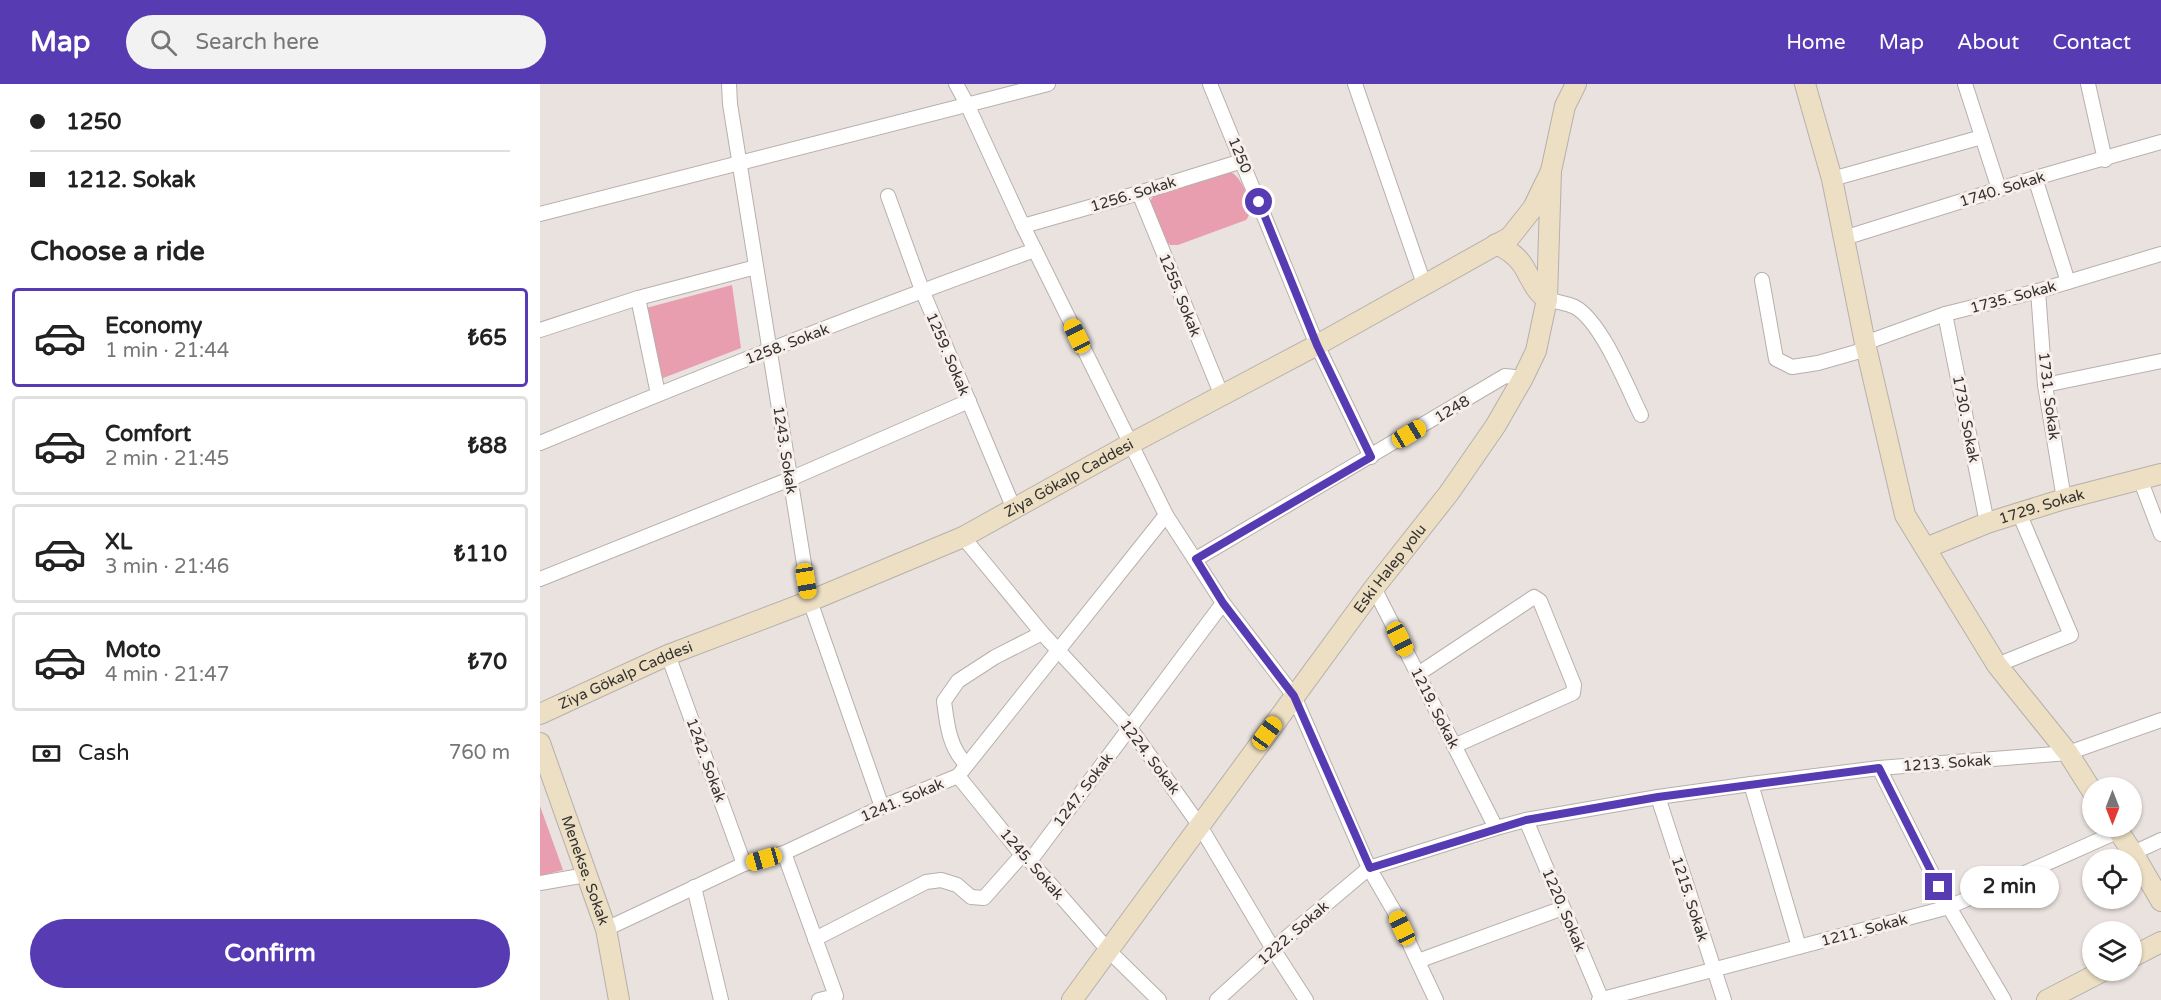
<!DOCTYPE html>
<html lang="en">
<head>
<meta charset="utf-8">
<style>
  :root { --surface:#fff; --page:#f2f2f2; --text:#222; --muted:#767676; --line:#e0e0e0; --accent:#573bb3 }
  body { margin:0; font-family:"Varela Round",sans-serif; background:var(--page); color:var(--text); height:100vh; display:flex; flex-direction:column; font-size:22px; white-space:nowrap }
  * { box-sizing:border-box; margin:0 }
  p { font-size:20px; color:var(--muted) }
  .icon { flex:none; width:33px; height:33px; fill:none; stroke:currentColor; stroke-width:2; stroke-linecap:round; stroke-linejoin:round }
  .map { position:relative; flex:1; overflow:hidden }
  .details { display:flex; flex-direction:column; background:var(--surface); width:540px }
  .details>* { flex:none }
  .top-card { display:grid; align-content:center; height:132px; padding:0 30px; background:var(--surface) }
  .needle { width:39px; rotate:180deg }
  .buttons { position:absolute; left:1542px; top:693px; display:grid; gap:12px }
  .buttons a { display:grid; place-items:center; width:60px; height:60px; border-radius:50%; background:var(--surface); box-shadow:0 2px 4px #0004; font-size:30px }
  .end { position:absolute; width:27px; height:27px; margin:-14px; border:8px solid #573bb3; background:#fff; box-shadow:0 0 0 3px #fff }
  .from { border-radius:50% }
  .bubble { position:absolute; height:42px; border-radius:21px; background:var(--surface); box-shadow:0 2px 4px #0004; font-size:20px; font-weight:800; line-height:42px; text-align:center }
  .car { position:absolute; width:18px; height:36px; margin:-18px -9px; border-radius:8px; box-shadow:0 0 4px 2px #0007; background:linear-gradient(#f5c518 24%,#345 0 40%,#f5c518 0 76%,#345 0 86%,#f5c518 0) }
  .top-card b { display:flex; align-items:center; gap:21px; height:57px; font-size:22px }
  .top-card b+b { border-top:2px solid var(--line) }
  .top-card i { width:15px; height:15px; background:var(--text) }
  ul { padding:0; list-style:none }
  li { display:flex; align-items:center; gap:18px; height:99px; margin:0 12px 9px; padding:0 18px; border:3px solid var(--line); border-radius:6px }
  li div { flex:1 }
  li b { display:block; font-size:22px }
  li em { font-style:normal; font-weight:800 }
  li.current { border-color:var(--accent) }
  li>.icon { width:54px; height:54px; stroke-width:1.5 }
  h2 { padding:0 30px; font-size:27px; line-height:72px }
  .pay { display:flex; align-items:center; gap:15px; height:66px; padding:0 30px; font-size:22px }
  .pay p { margin-inline-start:auto }
  .action { display:flex; gap:12px; margin-top:auto; padding:12px 30px }
  .action a { flex:1; height:69px; border-radius:36px; background:var(--accent); color:#fff; font-size:24px; font-weight:800; line-height:69px; text-align:center }
  header { display:flex; align-items:center; gap:36px; box-sizing:border-box; height:84px; padding:0 30px; background:var(--accent); color:#fff }
  header strong { font-size:28px }
  nav { display:flex; gap:33px; margin-inline-start:auto; font-size:21px }
  .search { width:420px; height:54px; background:var(--page); display:flex; align-items:center; gap:15px; box-sizing:border-box; padding:0 21px; border-radius:33px; color:var(--muted); font-size:22px }
  main { display:flex; flex:1; min-height:0 }
  .map>svg:first-child { display:block }
  .green { fill:#e89eaf }
  .lines { fill:none; stroke-linecap:round; stroke-linejoin:round }
  .street-casing { stroke:#b7b0ac; stroke-width:16 }
  .secondary-casing { stroke:#b7b0ac; stroke-width:22 }
  .street { stroke:#fff; stroke-width:14 }
  .secondary { stroke:#ecdfc4; stroke-width:20 }
  .route { stroke:#573bb3; stroke-width:8 }
  .labels { text-anchor:middle; dominant-baseline:central; stroke-width:6; stroke-linejoin:round; paint-order:stroke }
  .street-label { font-size:15px; fill:#34312f; stroke:#f7efeb }
</style>
</head>
<body>
<header>
<strong>Map</strong>
<div class="search"><svg class="icon" aria-label="search" viewBox="0 0 24 24"><circle cx="10" cy="10" r="6"/><path d="M15 15l6 6"/></svg>Search here</div>
<nav><a>Home</a><a>Map</a><a>About</a><a>Contact</a></nav>
</header>
<main>
<section class="details">
<div class="top-card">
<b><i class="from"></i>1250</b>
<b><i></i>1212. Sokak</b>
</div>
<h2>Choose a ride</h2>
<ul>
<li class="current"><svg class="icon" aria-label="car" viewBox="0 0 24 24"><path d="M5 17H2v-5l4-1 3-4h7l3 4 3 1v5h-3M9 17h6M6 11h13"/><circle cx="7" cy="17" r="2"/><circle cx="17" cy="17" r="2"/></svg><div><b>Economy</b><p>1 min · 21:44</p></div><em>₺65</em></li>
<li><svg class="icon" aria-label="car" viewBox="0 0 24 24"><path d="M5 17H2v-5l4-1 3-4h7l3 4 3 1v5h-3M9 17h6M6 11h13"/><circle cx="7" cy="17" r="2"/><circle cx="17" cy="17" r="2"/></svg><div><b>Comfort</b><p>2 min · 21:45</p></div><em>₺88</em></li>
<li><svg class="icon" aria-label="car" viewBox="0 0 24 24"><path d="M5 17H2v-5l4-1 3-4h7l3 4 3 1v5h-3M9 17h6M6 11h13"/><circle cx="7" cy="17" r="2"/><circle cx="17" cy="17" r="2"/></svg><div><b>XL</b><p>3 min · 21:46</p></div><em>₺110</em></li>
<li><svg class="icon" aria-label="car" viewBox="0 0 24 24"><path d="M5 17H2v-5l4-1 3-4h7l3 4 3 1v5h-3M9 17h6M6 11h13"/><circle cx="7" cy="17" r="2"/><circle cx="17" cy="17" r="2"/></svg><div><b>Moto</b><p>4 min · 21:47</p></div><em>₺70</em></li>
</ul>
<div class="pay"><svg class="icon" aria-label="cash" viewBox="0 0 24 24"><path d="M3 7h18v10H3z"/><circle cx="12" cy="12" r="2"/></svg>Cash<p>760 m</p></div>
<div class="action"><a>Confirm</a></div>
</section>
<div class="map">
<svg width="1621" height="916" viewBox="0 0 1621 916">
  <rect width="100%" height="100%" fill="#e9e2de"/>
  <g class="green">
    <path d="M691,88c12,6 25,38 15,48l-68,25h-8l-6,-5 -15,-38 5,-6z"/>
    <path d="M192,201l9,63 -83,32 -12,-72z"/>
    <path d="M0,722l23,64 -23,6z"/>
  </g>
  <g class="lines">
    <defs>
      <g id="street">
        <path d="M189,0l1,20 80,497 72,206"/>
        <path d="M416,0l11,20 56,122 143,289 57,88 71,93 75,172 25,43 42,89"/>
        <path d="M670,0l107,261 54,112"/>
        <path d="M815,0l69,200"/>
        <path d="M1425,0l34,105"/>
        <path d="M1548,0l17,76"/>
        <path d="M1495,94l33,104"/>
        <path d="M1292,95l150,-42"/>
        <path d="M599,109l83,203"/>
        <path d="M348,112l34,94 92,219"/>
        <path d="M0,130l508,-130"/>
        <path d="M483,142l116,-33 103,-32"/>
        <path d="M1304,154l191,-60 126,-36"/>
        <path d="M1222,196l14,79 16,8 26,-4 49,-14"/>
        <path d="M1498,207l7,94 19,114"/>
        <path d="M98,214l20,96"/>
        <path d="M1007,215c9,3 20,4 28,8 27,15 52,80 66,108"/>
        <path d="M1405,230l42,209"/>
        <path d="M0,246l98,-32 118,-31"/>
        <path d="M1325,259l80,-29 93,-23 123,-37"/>
        <path d="M1505,301l116,-24"/>
        <path d="M0,359c164,-68 328,-134 495,-193"/>
        <path d="M1600,395l21,55"/>
        <path d="M423,453l79,96 88,95 70,98 73,123 33,51"/>
        <path d="M656,475l309,-183 18,2"/>
        <path d="M0,495l250,-100 179,-78"/>
        <path d="M834,504l122,240"/>
        <path d="M128,571l76,209"/>
        <path d="M1457,581l74,-30 -52,-122"/>
        <path d="M878,590l116,-77 6,4 34,84 -1,8 -119,53"/>
        <path d="M426,680c-17,-17 -19,-40 -22,-63l14,-20 37,-24 47,-24"/>
        <path d="M1339,684l70,139 55,93"/>
        <path d="M418,692l64,79 8,6 78,89 51,50"/>
        <path d="M1211,700l48,163"/>
        <path d="M1118,713l66,203"/>
        <path d="M986,736l76,180"/>
        <path d="M244,769l52,143 -17,4"/>
        <path d="M1593,769l28,-13"/>
        <path d="M490,777l193,-258"/>
        <path d="M0,799l46,-8"/>
        <path d="M154,803l27,113"/>
        <path d="M66,845l138,-65 40,-11 98,-46 76,-31 208,-261"/>
        <path d="M275,855l111,-57 15,-2 16,5 14,12 13,1 38,-43"/>
        <path d="M878,877l145,-53"/>
        <path d="M677,916l56,-51 96,-81 127,-40 30,-8 132,-23 93,-13 128,-16 189,-15 93,-33"/>
        <path d="M1059,916l350,-93 170,-76"/>
      </g>
      <g id="secondary">
        <path d="M1265,0l27,95 33,164 40,172 92,150 71,88 24,38"/>
        <path d="M956,160c11,5 19,10 26,20 8,12 13,28 25,35"/>
        <path id="s1" d="M1386,464l61,-25 77,-24 97,-25"/>
        <path id="s2" d="M0,630l128,-59 142,-54 153,-64 167,-93 187,-99 193,-108 23,-29 18,-37"/>
        <path id="s3" d="M0,659l66,186 13,71"/>
        <path d="M1575,742l18,27 28,48"/>
        <path d="M1592,873l29,-15"/>
        <path id="s4" d="M532,916l302,-412 75,-95 47,-68 27,-47 13,-27 11,-52 4,-128 14,-65 11,-22"/>
        <path d="M1507,916l58,-30"/>
      </g>
    </defs>
    <use href="#street" class="street-casing"/>
    <use href="#secondary" class="secondary-casing"/>
    <use href="#street" class="street"/>
    <use href="#secondary" class="secondary"/>
  </g>
  <g class="lines">
    <path class="route" d="M719,118l58,143 54,112 -175,102 27,44 71,93 76,172 156,-48 132,-23 221,-29 60,119"/>
  </g>
  <g class="labels">
    <g class="street-label">
      <text transform="translate(700 71) rotate(68)">1250</text>
      <text transform="translate(1462 105) rotate(-17)">1740. Sokak</text>
      <text transform="translate(593 110) rotate(-17)">1256. Sokak</text>
      <text transform="translate(640 211) rotate(68)">1255. Sokak</text>
      <text transform="translate(1473 213) rotate(-15)">1735. Sokak</text>
      <text transform="translate(247 260) rotate(-21)">1258. Sokak</text>
      <text transform="translate(408 270) rotate(67)">1259. Sokak</text>
      <text transform="translate(1509 312) rotate(83)">1731. Sokak</text>
      <text transform="translate(912 325) rotate(-31)">1248</text>
      <text transform="translate(1426 335) rotate(79)">1730. Sokak</text>
      <text transform="translate(245 366) rotate(81)">1243. Sokak</text>
      <text stroke="none"><textPath href="#s2" startOffset="580">Ziya Gökalp Caddesi</textPath></text>
      <text stroke="none"><textPath href="#s1" startOffset="123">1729. Sokak</textPath></text>
      <text stroke="none"><textPath href="#s4" startOffset="536">Eski Halep yolu</textPath></text>
      <text stroke="none"><textPath href="#s2" startOffset="94">Ziya Gökalp Caddesi</textPath></text>
      <text transform="translate(895 624) rotate(63)">1219. Sokak</text>
      <text transform="translate(610 673) rotate(53)">1224. Sokak</text>
      <text transform="translate(166 676) rotate(70)">1242. Sokak</text>
      <text transform="translate(1407 679) rotate(-4)">1213. Sokak</text>
      <text transform="translate(543 706) rotate(-53)">1247. Sokak</text>
      <text transform="translate(362 716) rotate(-23)">1241. Sokak</text>
      <text transform="translate(492 780) rotate(49)">1245. Sokak</text>
      <text stroke="none"><textPath href="#s3" startOffset="135">Menekse. Sokak</textPath></text>
      <text transform="translate(1150 815) rotate(72)">1215. Sokak</text>
      <text transform="translate(1024 826) rotate(67)">1220. Sokak</text>
      <text transform="translate(1324 846) rotate(-15)">1211. Sokak</text>
      <text transform="translate(753 849) rotate(-41)">1222. Sokak</text>
    </g>
  </g>
</svg>
<div class="buttons">
<a><svg class="needle" viewBox="-14 -14 28 28"><path d="M0-13l5 13h-10z" fill="#e53935"/><path d="M0 13l5-13h-10z" fill="#767676"/></svg></a>
<a><svg class="icon" aria-label="locate" viewBox="0 0 24 24"><circle cx="12" cy="12" r="6"/><path d="M12 2v4M12 18v4M2 12h4M18 12h4"/></svg></a>
<a><svg class="icon" aria-label="layers" viewBox="0 0 24 24"><path d="M12 4l9 5-9 5-9-5zM3 14l9 5 9-5"/></svg></a>
</div>
<i class="end from" style="left:719px;top:118px"></i>
<i class="end" style="left:1399px;top:803px"></i>
<div class="bubble" style="left:1420px;top:782px;width:99px">2 min</div>
<i class="car" style="left:537px;top:252px;rotate:334deg"></i>
<i class="car" style="left:869px;top:350px;rotate:59deg"></i>
<i class="car" style="left:266px;top:497px;rotate:171deg"></i>
<i class="car" style="left:860px;top:555px;rotate:153deg"></i>
<i class="car" style="left:727px;top:649px;rotate:36deg"></i>
<i class="car" style="left:224px;top:775px;rotate:254deg"></i>
<i class="car" style="left:862px;top:844px;rotate:335deg"></i>
</div>
</main>
</body>
</html>
